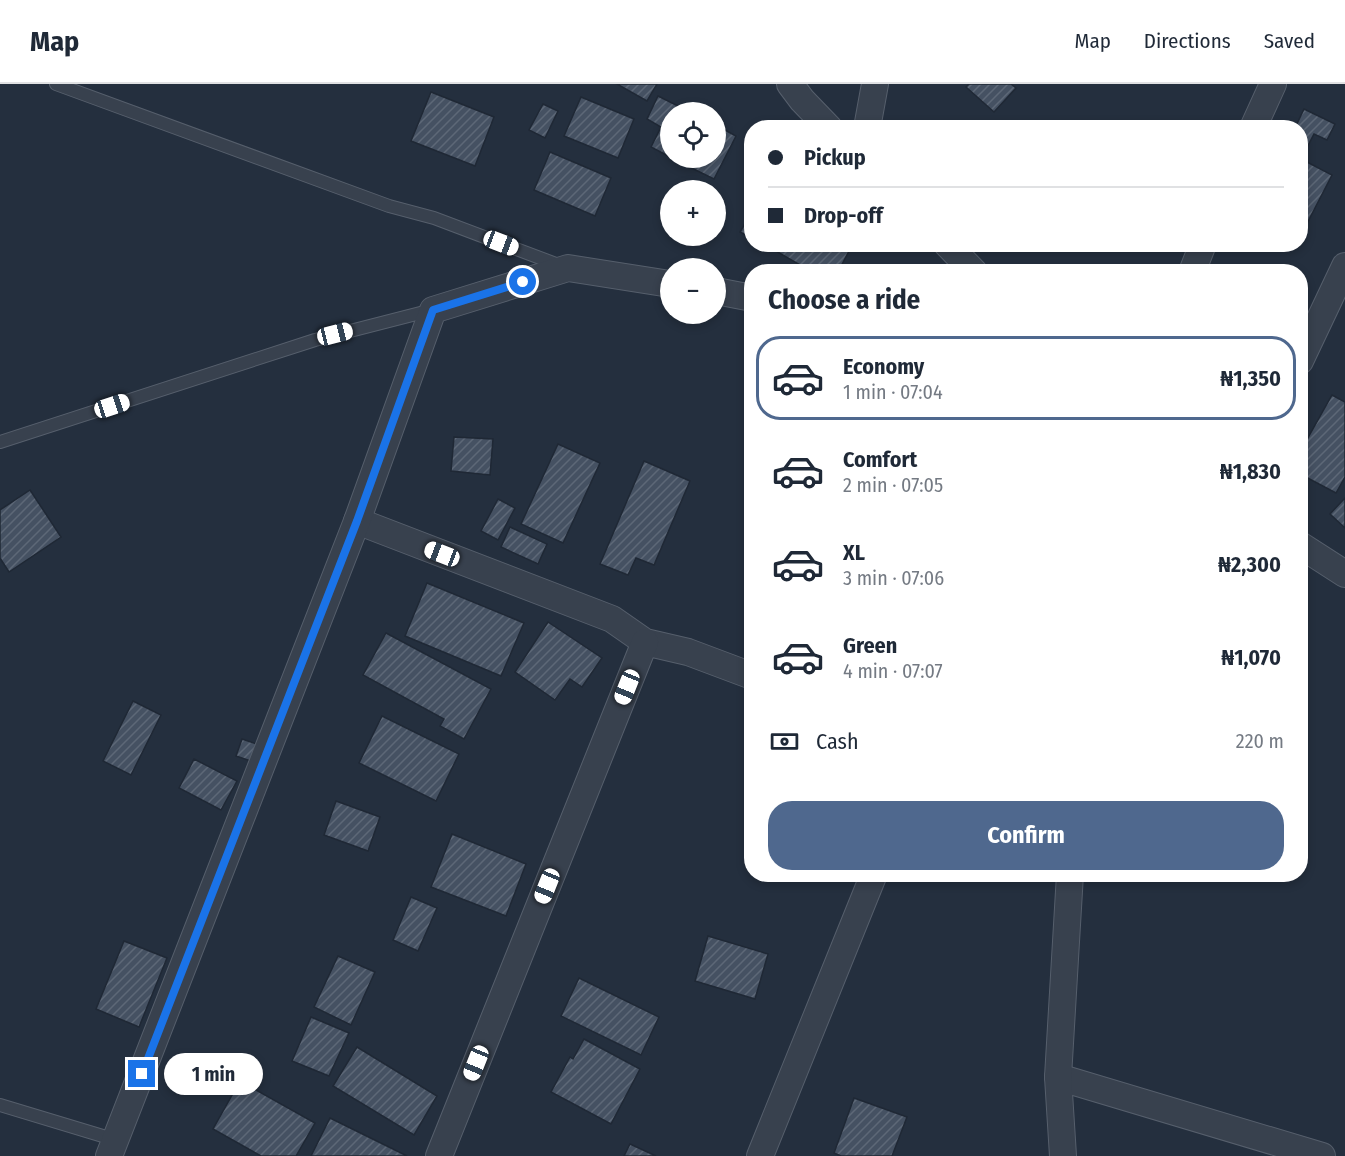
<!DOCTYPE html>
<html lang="en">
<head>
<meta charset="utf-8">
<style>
  :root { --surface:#fff; --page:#f6f6f7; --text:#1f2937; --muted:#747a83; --line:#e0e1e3; --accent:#4f688e }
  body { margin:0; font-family:"Fira Sans Condensed",sans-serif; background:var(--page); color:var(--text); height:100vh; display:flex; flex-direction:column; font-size:22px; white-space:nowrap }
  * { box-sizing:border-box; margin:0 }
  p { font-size:20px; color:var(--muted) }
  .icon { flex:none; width:33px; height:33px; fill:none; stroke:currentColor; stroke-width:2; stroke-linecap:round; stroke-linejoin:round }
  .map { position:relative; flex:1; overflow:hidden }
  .side { position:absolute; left:744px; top:180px; width:564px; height:618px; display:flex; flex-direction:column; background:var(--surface); border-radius:24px; box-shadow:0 3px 9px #0003 }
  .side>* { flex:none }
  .banner { position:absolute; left:744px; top:36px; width:564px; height:132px; border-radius:24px; box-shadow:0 3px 9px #0003; display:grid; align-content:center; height:132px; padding:0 24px; background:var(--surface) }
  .fabs { position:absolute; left:660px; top:18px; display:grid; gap:12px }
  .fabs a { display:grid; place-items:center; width:66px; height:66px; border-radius:50%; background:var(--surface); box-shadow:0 3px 9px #0003; font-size:30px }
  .end { position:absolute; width:27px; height:27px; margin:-14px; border:8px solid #1a73e8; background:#fff; box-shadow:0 0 0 3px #fff }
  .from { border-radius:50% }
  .bubble { position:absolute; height:42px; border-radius:21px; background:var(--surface); box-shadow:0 3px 9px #0003; font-size:20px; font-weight:700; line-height:42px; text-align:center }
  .car { position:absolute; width:18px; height:36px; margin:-18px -9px; border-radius:8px; box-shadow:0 0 4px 2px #0007; background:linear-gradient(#fff 24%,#345 0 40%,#fff 0 76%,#345 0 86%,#fff 0) }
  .banner b { display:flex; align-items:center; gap:21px; height:57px; font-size:22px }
  .banner b+b { border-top:2px solid var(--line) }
  .banner i { width:15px; height:15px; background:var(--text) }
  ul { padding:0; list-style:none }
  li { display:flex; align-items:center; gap:18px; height:84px; margin:0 12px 9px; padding:0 12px; border:3px solid transparent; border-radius:24px }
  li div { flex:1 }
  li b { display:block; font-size:22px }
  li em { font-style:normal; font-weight:700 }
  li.active { border-color:var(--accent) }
  li>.icon { width:54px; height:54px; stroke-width:1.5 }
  h2 { padding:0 24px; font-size:27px; line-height:72px }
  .pay { display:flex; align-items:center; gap:15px; height:66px; padding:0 24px; font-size:22px }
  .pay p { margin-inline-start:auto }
  .cta { display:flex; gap:12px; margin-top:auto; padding:12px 24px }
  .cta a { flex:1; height:69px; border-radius:24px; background:var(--accent); color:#fff; font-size:24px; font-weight:700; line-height:69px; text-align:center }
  header { display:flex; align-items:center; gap:36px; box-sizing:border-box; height:84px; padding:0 30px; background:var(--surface); border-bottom:2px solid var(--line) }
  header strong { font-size:28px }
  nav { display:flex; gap:33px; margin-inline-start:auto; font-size:21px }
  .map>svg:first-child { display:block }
  .building { fill:url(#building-hatch); stroke:#1f2835; stroke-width:1.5 }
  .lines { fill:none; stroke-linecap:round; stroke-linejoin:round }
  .lane-casing { stroke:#565f6c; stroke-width:14 }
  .street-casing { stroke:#565f6c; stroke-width:28 }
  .lane { stroke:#38414e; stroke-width:12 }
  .street { stroke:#38414e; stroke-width:26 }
  .route { stroke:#1a73e8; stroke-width:8 }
</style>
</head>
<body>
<header>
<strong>Map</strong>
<nav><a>Map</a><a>Directions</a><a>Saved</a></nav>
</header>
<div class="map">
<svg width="1345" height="1072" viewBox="0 0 1345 1072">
  <defs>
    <pattern id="building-hatch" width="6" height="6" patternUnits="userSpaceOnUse" patternTransform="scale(1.5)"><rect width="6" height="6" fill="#455162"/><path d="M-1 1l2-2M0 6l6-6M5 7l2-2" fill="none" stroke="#5d6877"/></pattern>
  </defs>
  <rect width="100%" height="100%" fill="#242f3e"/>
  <g class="building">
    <path d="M617,0h40l-10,17z"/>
    <path d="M969,0h42l5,4 -22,24 -28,-25z"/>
    <path d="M431,8l63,25 -19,49 -64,-25z"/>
    <path d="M658,12l32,16h-20v45l-19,-10 10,-20 -14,-8z"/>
    <path d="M581,13l53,22 -16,39 -54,-22z"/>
    <path d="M543,20l15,7 -13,27 -16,-8z"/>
    <path d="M1304,25l31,15 -8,16 -13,-6 -13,25 31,16 -31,60 -1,-107h-5z"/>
    <path d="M716,41l20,11 -22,43 -43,-21h45z"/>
    <path d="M550,68l61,26 -16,38 -61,-26z"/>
    <path d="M752,128v26l-12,-6z"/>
    <path d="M764,160h73l12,7 -11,21h-26z"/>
    <path d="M1332,311l13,7v75l-9,16 -36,-19v-22z"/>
    <path d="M454,353l39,2 -3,36 -39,-4z"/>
    <path d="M558,360l42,19 -37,80 -42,-19z"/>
    <path d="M644,377l46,20 -36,84 -18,-7 -8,17 -28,-11z"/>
    <path d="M30,406l31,47 -52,35 -9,-14v-48z"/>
    <path d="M1345,414v30l-15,-14z"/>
    <path d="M498,415l17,9 -17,32 -17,-9z"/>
    <path d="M510,443l37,17 -9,20 -37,-17z"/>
    <path d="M427,499l97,40 -23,53 -96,-40z"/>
    <path d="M548,538l54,36 -20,29 -12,-8 -15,21 -40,-28z"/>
    <path d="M386,549l105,56 -27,50 -24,-13 4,-7 -81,-44z"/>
    <path d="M133,617l28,14 -30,60 -28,-14z"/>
    <path d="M382,632l77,38 -23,47 -77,-38z"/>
    <path d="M242,655l24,8 -6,17 -24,-8z"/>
    <path d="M194,675l43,22 -16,29 -42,-22z"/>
    <path d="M336,717l44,16 -12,34 -44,-16z"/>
    <path d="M452,750l74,30 -20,52 -75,-29z"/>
    <path d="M411,813l26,11 -19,43 -25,-11z"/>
    <path d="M708,852l60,18 -13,45 -60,-18z"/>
    <path d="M124,857l43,17 -28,69 -43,-18z"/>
    <path d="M338,872l37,16 -24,53 -37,-18z"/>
    <path d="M579,894l80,39 -18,38 -80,-39z"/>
    <path d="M311,933l38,16 -20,43 -37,-15z"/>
    <path d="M584,955l56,30 -29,55 -60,-32 19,-35 3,2z"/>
    <path d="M357,963l80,49 -23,39 -81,-49z"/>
    <path d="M240,997l75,42 -19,33h-35l-48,-27z"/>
    <path d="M854,1014l53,19 -15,39h-51l-7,-3z"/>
    <path d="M330,1034l77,38h-96z"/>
    <path d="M630,1060l26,12h-32z"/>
  </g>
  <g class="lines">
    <defs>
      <g id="lane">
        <path d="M56,0l333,122 45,12 130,49"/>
        <path d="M0,358l315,-102 117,-30"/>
        <path d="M0,1021l116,35"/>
      </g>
      <g id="street">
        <path d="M790,0l12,16 27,28"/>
        <path d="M867,44l8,-44"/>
        <path d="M1253,44l20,-44"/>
        <path d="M947,160l27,28"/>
        <path d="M1192,188l11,-28"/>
        <path d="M716,207l36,7"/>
        <path d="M1300,277l45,-95"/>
        <path d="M357,437l255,98 33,23 43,10 64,24"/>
        <path d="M1300,461l45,29"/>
        <path d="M1058,993l264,79"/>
        <path d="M109,1072l248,-635 76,-211 135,-42 102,16"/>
        <path d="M439,1072l206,-514"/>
        <path d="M760,1072l114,-282"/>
        <path d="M1063,1072l-5,-79 12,-203"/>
      </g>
    </defs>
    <use href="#lane" class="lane-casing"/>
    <use href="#street" class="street-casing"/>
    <use href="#lane" class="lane"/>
    <use href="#street" class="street"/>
  </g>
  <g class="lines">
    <path class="route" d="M142,990l215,-553 76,-211 90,-28"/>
  </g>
</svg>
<div class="fabs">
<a><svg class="icon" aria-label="locate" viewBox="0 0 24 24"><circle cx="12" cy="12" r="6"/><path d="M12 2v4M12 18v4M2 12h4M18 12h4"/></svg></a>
<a>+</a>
<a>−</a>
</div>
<i class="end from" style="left:523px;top:198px"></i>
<i class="end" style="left:142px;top:990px"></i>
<div class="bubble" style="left:164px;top:969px;width:99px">1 min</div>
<i class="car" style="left:501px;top:159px;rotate:111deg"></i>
<i class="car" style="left:335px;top:250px;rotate:76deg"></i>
<i class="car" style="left:112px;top:322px;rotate:72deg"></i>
<i class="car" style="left:442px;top:470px;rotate:291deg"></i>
<i class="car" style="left:627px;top:603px;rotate:202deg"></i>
<i class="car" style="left:547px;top:802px;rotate:202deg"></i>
<i class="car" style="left:476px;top:979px;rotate:202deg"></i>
<div class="banner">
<b><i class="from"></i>Pickup</b>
<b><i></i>Drop-off</b>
</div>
<section class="side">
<h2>Choose a ride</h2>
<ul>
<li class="active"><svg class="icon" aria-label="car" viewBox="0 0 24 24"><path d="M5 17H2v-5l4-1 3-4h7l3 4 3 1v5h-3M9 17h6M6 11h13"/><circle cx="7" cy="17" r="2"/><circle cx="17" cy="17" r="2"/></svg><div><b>Economy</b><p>1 min · 07:04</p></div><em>₦1,350</em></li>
<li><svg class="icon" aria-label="car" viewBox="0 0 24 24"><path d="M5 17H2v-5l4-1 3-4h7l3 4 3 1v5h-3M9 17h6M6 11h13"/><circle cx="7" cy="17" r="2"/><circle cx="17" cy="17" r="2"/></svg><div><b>Comfort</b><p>2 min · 07:05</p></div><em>₦1,830</em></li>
<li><svg class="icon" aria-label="car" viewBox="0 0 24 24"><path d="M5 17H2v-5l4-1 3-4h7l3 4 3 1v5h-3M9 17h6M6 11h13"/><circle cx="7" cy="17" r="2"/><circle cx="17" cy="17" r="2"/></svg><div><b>XL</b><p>3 min · 07:06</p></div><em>₦2,300</em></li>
<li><svg class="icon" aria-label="car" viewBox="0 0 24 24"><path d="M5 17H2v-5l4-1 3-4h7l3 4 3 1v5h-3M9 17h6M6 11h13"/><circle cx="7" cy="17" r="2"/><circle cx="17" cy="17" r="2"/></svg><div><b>Green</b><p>4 min · 07:07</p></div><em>₦1,070</em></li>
</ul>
<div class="pay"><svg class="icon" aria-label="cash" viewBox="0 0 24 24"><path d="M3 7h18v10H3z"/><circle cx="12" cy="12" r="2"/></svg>Cash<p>220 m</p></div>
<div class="cta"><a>Confirm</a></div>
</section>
</div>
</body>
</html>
